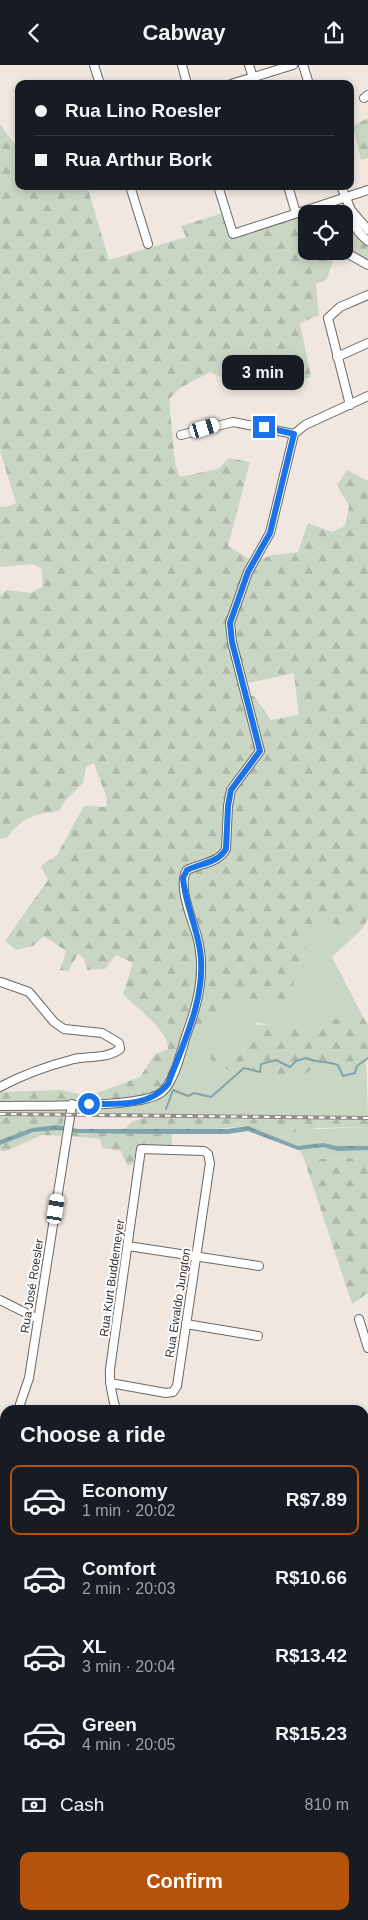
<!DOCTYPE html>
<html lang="en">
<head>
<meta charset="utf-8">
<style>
  :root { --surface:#171b24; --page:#242831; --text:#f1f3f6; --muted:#9ea1a6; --line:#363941; --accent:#b45309 }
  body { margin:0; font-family:Arial,sans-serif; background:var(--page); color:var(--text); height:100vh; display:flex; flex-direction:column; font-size:19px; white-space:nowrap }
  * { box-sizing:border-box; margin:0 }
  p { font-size:16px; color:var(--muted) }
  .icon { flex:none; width:28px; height:28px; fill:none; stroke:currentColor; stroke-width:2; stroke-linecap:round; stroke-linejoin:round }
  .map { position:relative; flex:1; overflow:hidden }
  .panel { position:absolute; left:0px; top:1340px; width:369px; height:515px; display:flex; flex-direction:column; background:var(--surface); border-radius:15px 15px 0 0; box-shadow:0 2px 8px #0003 }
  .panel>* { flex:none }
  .banner { position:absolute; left:15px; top:15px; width:339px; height:110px; border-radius:10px; box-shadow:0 2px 8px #0003; display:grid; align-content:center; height:110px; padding:0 20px; background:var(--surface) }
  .tools { position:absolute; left:298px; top:140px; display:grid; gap:10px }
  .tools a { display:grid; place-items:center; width:55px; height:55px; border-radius:10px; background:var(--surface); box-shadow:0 2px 8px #0003; font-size:25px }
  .end { position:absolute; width:22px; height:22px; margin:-11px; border:6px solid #1a73e8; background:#fff; box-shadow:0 0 0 2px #fff }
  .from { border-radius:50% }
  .bubble { position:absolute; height:35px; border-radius:10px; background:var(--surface); box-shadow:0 2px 8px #0003; font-size:16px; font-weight:700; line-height:35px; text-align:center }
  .car { position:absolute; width:15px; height:30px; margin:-15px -8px; border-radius:6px; box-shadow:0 0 4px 1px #0007; background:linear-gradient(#fff 24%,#345 0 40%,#fff 0 76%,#345 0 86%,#fff 0) }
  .banner b { display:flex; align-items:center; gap:18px; height:48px; font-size:19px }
  .banner b+b { border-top:1px solid var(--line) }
  .banner i { width:12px; height:12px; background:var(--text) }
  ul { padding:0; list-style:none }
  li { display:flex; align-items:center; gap:15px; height:70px; margin:0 10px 8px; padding:0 10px; border:2px solid transparent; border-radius:10px }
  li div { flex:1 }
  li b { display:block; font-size:19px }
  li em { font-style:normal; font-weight:700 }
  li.selected { border-color:var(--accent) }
  li>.icon { width:45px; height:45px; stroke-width:1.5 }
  h2 { padding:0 20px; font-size:22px; line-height:60px }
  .pay { display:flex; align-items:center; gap:12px; height:55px; padding:0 20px; font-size:19px }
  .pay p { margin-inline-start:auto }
  .primary-button { display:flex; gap:10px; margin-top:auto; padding:10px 20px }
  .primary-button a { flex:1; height:58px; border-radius:10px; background:var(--accent); color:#fff; font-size:20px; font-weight:700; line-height:58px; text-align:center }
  header { display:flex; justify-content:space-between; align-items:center; height:65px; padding:0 20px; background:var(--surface); font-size:22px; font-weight:700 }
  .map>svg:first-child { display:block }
  .green { fill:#cad6c4 }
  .forest { fill:url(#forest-firs); fill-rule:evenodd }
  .water { fill:url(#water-ripples) }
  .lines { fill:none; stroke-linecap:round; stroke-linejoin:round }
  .stream { stroke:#81a5ac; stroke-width:2 }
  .minor-casing { stroke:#6e6761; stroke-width:10 }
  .tertiary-casing { stroke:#6e6761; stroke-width:12 }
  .minor { stroke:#fff; stroke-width:8 }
  .tertiary { stroke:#fff; stroke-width:10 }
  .rail-casing { stroke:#948e89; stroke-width:4 }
  .rail { stroke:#fff; stroke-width:2; stroke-dasharray:5.5; stroke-linecap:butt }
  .route { stroke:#1a73e8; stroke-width:6 }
  .labels { text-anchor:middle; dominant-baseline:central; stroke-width:4; stroke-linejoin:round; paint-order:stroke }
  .street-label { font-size:12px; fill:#363230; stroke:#fff }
</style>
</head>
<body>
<header><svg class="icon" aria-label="back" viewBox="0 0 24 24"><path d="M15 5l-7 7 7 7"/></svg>Cabway<svg class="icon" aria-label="share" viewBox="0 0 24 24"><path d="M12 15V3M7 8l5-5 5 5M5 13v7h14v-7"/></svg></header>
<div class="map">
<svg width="368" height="1855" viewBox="0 0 368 1855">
  <defs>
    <pattern id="forest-firs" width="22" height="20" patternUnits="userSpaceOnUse" patternTransform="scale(1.25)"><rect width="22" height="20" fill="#cad6c4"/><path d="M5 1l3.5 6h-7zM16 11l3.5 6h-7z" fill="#aeb8a9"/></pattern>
    <pattern id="water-ripples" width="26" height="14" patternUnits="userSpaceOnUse" patternTransform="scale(1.25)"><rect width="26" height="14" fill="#81a5ac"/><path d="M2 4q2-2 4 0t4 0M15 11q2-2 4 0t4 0" fill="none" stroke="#6a878c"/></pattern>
  </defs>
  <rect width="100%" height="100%" fill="#efe7e0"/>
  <g class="green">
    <path d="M326,861l36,3 -30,28 30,58 -7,6 -40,-5 -1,14h-10l-8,-4 -11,4 -28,-8 -12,25 -7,9 -12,1 -5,9 6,6 17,-4 46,9 14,-3 7,-6 18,-6 9,3 6,11 10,-3 3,-7 9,-9 2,60 -368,-3v-8l117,-2 72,-77 24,-8 30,-21 44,7 20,-61z"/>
    <path d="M266,1058l8,8 94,-4v31l-64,1 -6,-13 -50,-20 -48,4 2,-4z"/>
  </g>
  <g class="forest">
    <path d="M368,53v40l-7,2 -8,-34z"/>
    <path d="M0,59l15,21 4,-2v43h68l22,74 77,-23 -5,-11 45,-14 7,21 111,-36 24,47v21l-24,-14v-37h-38v37h30l-9,28 -11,5 3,31 -19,8 11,54 -35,12 -48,-9 -18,-8 -30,16 -11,11 6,64 5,14 38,-8 11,-11 21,4 -22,84 26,16 18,-7 26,-3 10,-29 24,9 13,-6 4,-20 -12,-21 10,-15 21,11v438l-6,10 -36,-3 -19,18 -20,61 -44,-7 -30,22 -24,7 -21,57 -28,17 -140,5v-14l61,-2 22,5 14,-2 43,-16 15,-23 13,-5c0,-20 -32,-41 -45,-55l10,-31 -17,-8 -11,14 -18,1 -3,-12 -6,-4 -10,17 -8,-1 6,-19 -22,-15 -11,10 -17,4 -11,-9 43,-61 -7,-14 16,-11 27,-49 22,1 1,-8 -13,-36 -8,4 -3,16 -19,19 -5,9c-22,3 -38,6 -51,26l-8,2v-244l7,-5 24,3 12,-7 -2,-18 -9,-4 -32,3v-61l6,1 10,-4 -16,-52zM294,608l5,42 -28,5 -17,-24h-8l-3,-12z"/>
    <path d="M362,950l6,10v33l-11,8 -2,7 -12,3 -5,-11 -9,-3c-10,3 -17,8 -25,12 -17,8 -44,-1 -60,-6l-10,7 -13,-9 -6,-1 -6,-9 8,-7 6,3 3,5 12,-1 7,-9 -2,-19c25,-10 30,6 53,-2l8,4h10l1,-14 40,5z"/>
    <path d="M161,1049l207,3v10l-52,1c-13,6 -28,4 -42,3l-8,-8 -64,3 -2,4 -75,-1 8,-8z"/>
    <path d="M0,1050l64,2 -1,9 -31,2 -32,12z"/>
    <path d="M62,1065l-1,6 -19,-1 -36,16h-6v-6c20,-8 40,-17 62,-15z"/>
    <path d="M69,1067l95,1 8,1 -1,14 -29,-2 -5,3 -5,16h-5l-6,-14 -19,-3 -2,-9 -30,-3z"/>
    <path d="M368,1093v135l-16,11 -48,-145z"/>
    <path d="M123,1850h98l-5,5h-82z"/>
  </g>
  <path class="water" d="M57,1060l21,4h149l21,-3 50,20 25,-3 14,3h31v4l-30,1 -15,-4 -25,3 -50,-19 -20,3h-83l-67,-1 -20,-3 -24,2 -34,13v-5l32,-12z"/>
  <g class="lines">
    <path class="stream" d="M166,1044l7,-19 15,6 6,-3 17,4 33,-29 16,4 1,-8 15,-4 14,7 6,-6 10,-3c10,5 21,3 32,7l5,11 12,-3 2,-7 11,-8"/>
    <defs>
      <g id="minor">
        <path d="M94,0l6,19"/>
        <path d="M182,0l5,19"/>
        <path d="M249,0l6,19"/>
        <path d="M303,0l6,19"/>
        <path d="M231,19l62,-19"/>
        <path d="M364,33l4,-3"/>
        <path d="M130,121l18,58"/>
        <path d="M218,121l15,48 135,-44"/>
        <path d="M288,121l8,27"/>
        <path d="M341,121l10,24 17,20"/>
        <path d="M354,150c-2,11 5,19 14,26"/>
        <path d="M343,186l25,14"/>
        <path d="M337,292l31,-14"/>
        <path d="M350,340l-22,-87 12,-11 28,-12"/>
        <path d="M181,370l52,-13 61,12"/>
        <path d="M0,1022c24,-13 47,-21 74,-28 15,-3 33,0 46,-10l-1,-6 -17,-10 -38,-4 -10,-7 -25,-30 -28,-10"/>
        <path d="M0,1041c31,-1 143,3 162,-14 14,-13 19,-42 25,-59 12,-32 19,-64 10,-97 -5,-17 -20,-51 -10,-66 14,-7 32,-7 39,-21l2,-43 3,-16 29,-39 -28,-109 -2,-19 18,-51 22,-39 24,-99 11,-9 63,-29"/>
        <path d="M128,1181l131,20"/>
        <path d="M0,1235l38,19"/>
        <path d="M359,1254l9,29"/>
        <path d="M186,1259l72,12"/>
        <path d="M110,1318l56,10 7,-1 4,-6 33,-223 -2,-9 -4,-3 -63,-2 -31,220c-1,14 2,27 6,41"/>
        <path d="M18,1345l11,-32 43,-274"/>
        <path d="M0,1377l5,-9"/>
        <path d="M364,1574l4,12"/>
        <path d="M0,1591l5,20"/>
        <path d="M364,1659l4,-1"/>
        <path d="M0,1705l5,-4"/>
        <path d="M364,1720l4,2"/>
        <path d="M0,1823l5,-2"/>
        <path d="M77,1855l1,-5"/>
      </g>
      <g id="tertiary">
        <path d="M0,1378l5,3"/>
        <path d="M364,1379l4,-7"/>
      </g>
    </defs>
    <use href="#minor" class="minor-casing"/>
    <use href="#tertiary" class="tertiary-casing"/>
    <use href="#minor" class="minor"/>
    <use href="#tertiary" class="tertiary"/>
    <defs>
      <path id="rail" d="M0,1049l368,4"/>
    </defs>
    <use href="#rail" class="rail-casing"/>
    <use href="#rail" class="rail"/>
  </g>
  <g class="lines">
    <path class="route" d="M89,1039c27,0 61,3 79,-20 16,-42 39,-89 32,-134 -4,-25 -15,-47 -17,-72l4,-8c14,-7 31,-7 39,-21l2,-43 3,-16 29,-39 -28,-109 -2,-19 18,-51 22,-39 24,-99 -30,-7"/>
  </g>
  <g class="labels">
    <g class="street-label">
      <text transform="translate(112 1213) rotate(-82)">Rua Kurt Buddemeyer</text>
      <text transform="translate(32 1221) rotate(-81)">Rua José Roesler</text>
      <text transform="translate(178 1238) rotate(-81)">Rua Ewaldo Jungton</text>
    </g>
  </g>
</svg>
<div class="tools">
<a><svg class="icon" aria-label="locate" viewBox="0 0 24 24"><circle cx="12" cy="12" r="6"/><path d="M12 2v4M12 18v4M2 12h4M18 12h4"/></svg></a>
</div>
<i class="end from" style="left:89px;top:1039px"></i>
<i class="end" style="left:264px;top:362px"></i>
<div class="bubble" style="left:222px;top:290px;width:82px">3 min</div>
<i class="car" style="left:205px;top:363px;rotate:73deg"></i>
<i class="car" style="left:56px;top:1144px;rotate:9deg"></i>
<div class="banner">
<b><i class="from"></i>Rua Lino Roesler</b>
<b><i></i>Rua Arthur Bork</b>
</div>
<section class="panel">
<h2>Choose a ride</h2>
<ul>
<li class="selected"><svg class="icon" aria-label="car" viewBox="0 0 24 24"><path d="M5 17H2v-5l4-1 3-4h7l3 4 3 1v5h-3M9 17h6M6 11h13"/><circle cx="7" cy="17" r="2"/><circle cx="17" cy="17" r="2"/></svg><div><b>Economy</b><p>1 min · 20:02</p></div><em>R$7.89</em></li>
<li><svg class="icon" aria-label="car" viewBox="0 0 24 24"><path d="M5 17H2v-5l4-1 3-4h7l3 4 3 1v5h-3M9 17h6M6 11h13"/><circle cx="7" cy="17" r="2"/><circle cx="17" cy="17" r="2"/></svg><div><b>Comfort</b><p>2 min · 20:03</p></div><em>R$10.66</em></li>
<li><svg class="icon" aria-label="car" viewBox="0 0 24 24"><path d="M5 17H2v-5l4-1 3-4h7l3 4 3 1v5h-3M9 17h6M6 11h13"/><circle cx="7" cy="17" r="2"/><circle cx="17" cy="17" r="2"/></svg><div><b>XL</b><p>3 min · 20:04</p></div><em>R$13.42</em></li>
<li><svg class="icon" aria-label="car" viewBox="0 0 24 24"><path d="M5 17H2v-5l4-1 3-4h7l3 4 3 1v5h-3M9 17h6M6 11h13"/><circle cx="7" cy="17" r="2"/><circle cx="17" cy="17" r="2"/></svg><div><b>Green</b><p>4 min · 20:05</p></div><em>R$15.23</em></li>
</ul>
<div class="pay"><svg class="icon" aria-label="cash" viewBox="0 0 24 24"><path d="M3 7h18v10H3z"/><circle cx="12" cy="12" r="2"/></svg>Cash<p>810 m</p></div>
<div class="primary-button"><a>Confirm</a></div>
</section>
</div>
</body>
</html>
